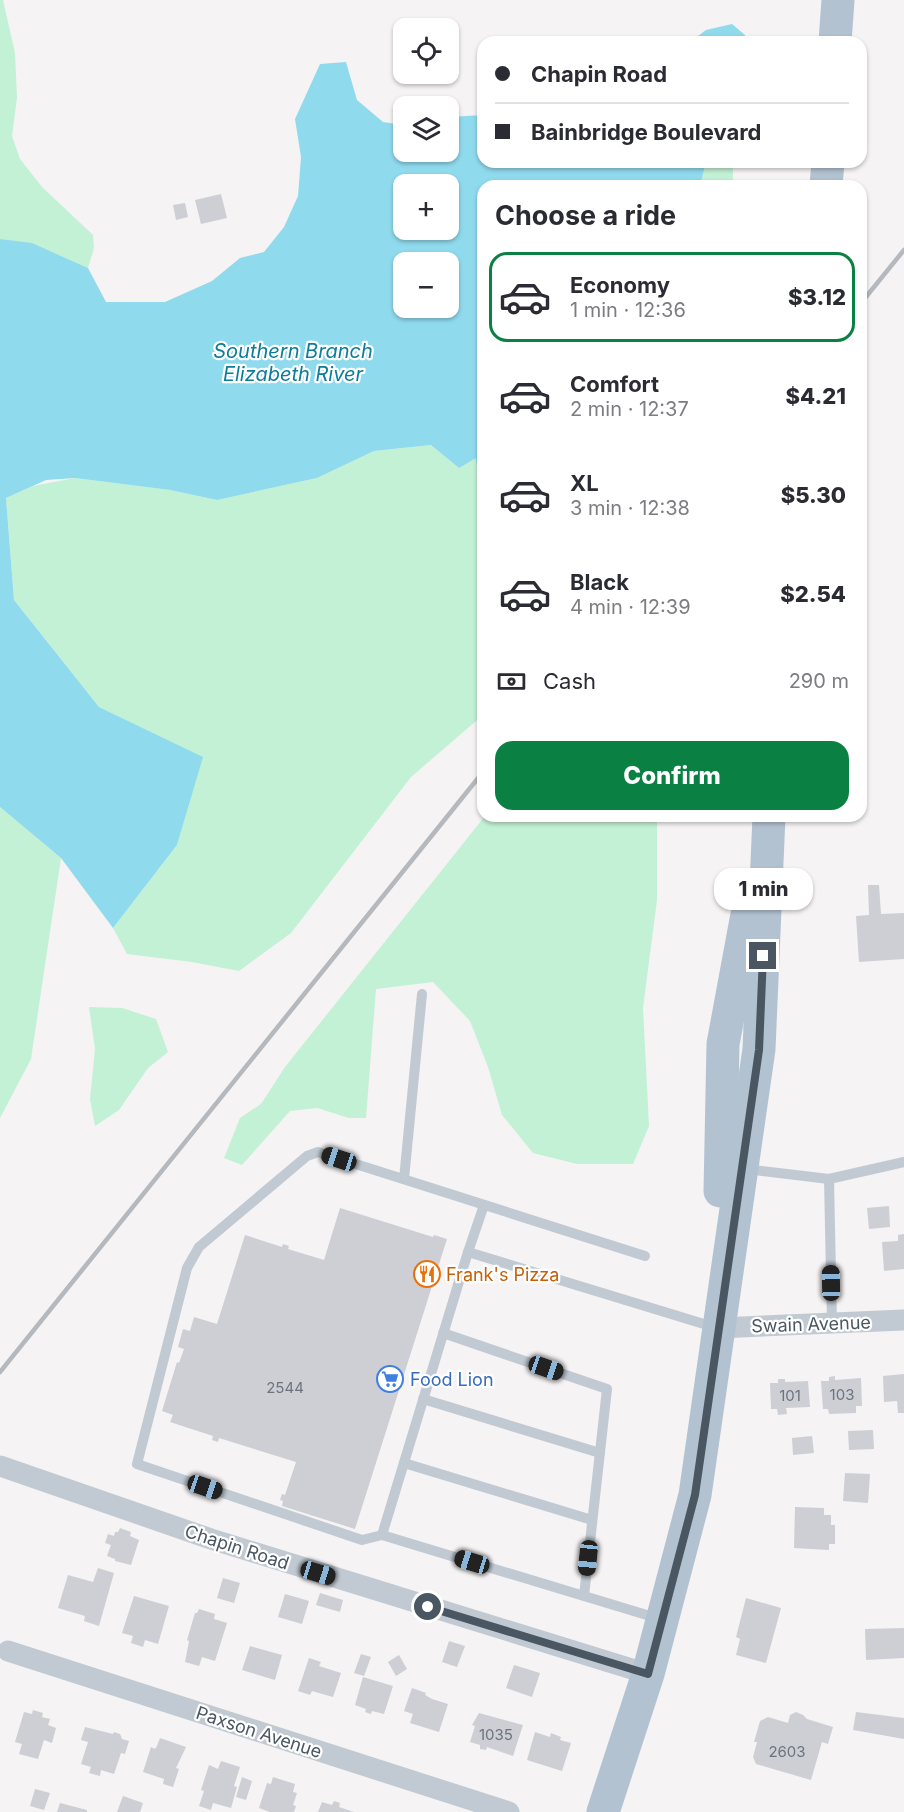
<!DOCTYPE html>
<html lang="en">
<head>
<meta charset="utf-8">
<style>
  :root { --surface:#fff; --page:#f2f2f3; --text:#2b2b33; --muted:#7c7c81; --line:#e1e1e2; --accent:#0b8043 }
  body { margin:0; font-family:Inter,sans-serif; background:var(--page); color:var(--text); height:100vh; display:flex; flex-direction:column; font-size:22px; white-space:nowrap }
  * { box-sizing:border-box; margin:0 }
  p { font-size:20px; color:var(--muted) }
  .icon { flex:none; width:33px; height:33px; fill:none; stroke:currentColor; stroke-width:2; stroke-linecap:round; stroke-linejoin:round }
  .map { position:relative; flex:1; overflow:hidden }
  .drawer { position:absolute; left:477px; top:180px; width:390px; height:642px; display:flex; flex-direction:column; background:var(--surface); border-radius:18px; box-shadow:0 2px 4px #0004 }
  .drawer>* { flex:none }
  .banner { position:absolute; left:477px; top:36px; width:390px; height:132px; border-radius:18px; box-shadow:0 2px 4px #0004; display:grid; align-content:center; height:132px; padding:0 18px; background:var(--surface) }
  .buttons { position:absolute; left:393px; top:18px; display:grid; gap:12px }
  .buttons a { display:grid; place-items:center; width:66px; height:66px; border-radius:12px; background:var(--surface); box-shadow:0 2px 4px #0004; font-size:30px }
  .end { position:absolute; width:27px; height:27px; margin:-14px; border:8px solid #4a5661; background:#fff; box-shadow:0 0 0 3px #fff }
  .from { border-radius:50% }
  .bubble { position:absolute; height:42px; border-radius:18px; background:var(--surface); box-shadow:0 2px 4px #0004; font-size:20px; font-weight:800; line-height:42px; text-align:center }
  .car { position:absolute; width:18px; height:36px; margin:-18px -9px; border-radius:8px; box-shadow:0 0 4px 2px #0007; background:linear-gradient(#222 24%,#8ab4d8 0 40%,#222 0 76%,#8ab4d8 0 86%,#222 0) }
  .banner b { display:flex; align-items:center; gap:21px; height:57px; font-size:22px }
  .banner b+b { border-top:2px solid var(--line) }
  .banner i { width:15px; height:15px; background:var(--text) }
  ul { padding:0; list-style:none }
  li { display:flex; align-items:center; gap:18px; height:90px; margin:0 12px 9px; padding:0 6px; border:3px solid transparent; border-radius:18px }
  li div { flex:1 }
  li b { display:block; font-size:22px }
  li em { font-style:normal; font-weight:800 }
  li.selected { border-color:var(--accent) }
  li>.icon { width:54px; height:54px; stroke-width:1.5 }
  h2 { padding:0 18px; font-size:27px; line-height:72px }
  .pay { display:flex; align-items:center; gap:15px; height:66px; padding:0 18px; font-size:22px }
  .pay p { margin-inline-start:auto }
  .cta { display:flex; gap:12px; margin-top:auto; padding:12px 18px }
  .cta a { flex:1; height:69px; border-radius:18px; background:var(--accent); color:#fff; font-size:24px; font-weight:800; line-height:69px; text-align:center }
  .map>svg:first-child { display:block }
  .green { fill:#c3f1d5 }
  .water { fill:#90daee; fill-rule:evenodd }
  .building { fill:#cdcfd5 }
  .lines { fill:none; stroke-linecap:round; stroke-linejoin:round }
  .service { stroke:#c1cad2; stroke-width:10 }
  .minor { stroke:#c1cad2; stroke-width:21 }
  .primary { stroke:#b3c2d1; stroke-width:33 }
  .rail { stroke:#b5b8bd; stroke-width:4.5 }
  .route { stroke:#4a5661; stroke-width:8 }
  .labels { text-anchor:middle; dominant-baseline:central; stroke-width:4.5; stroke-linejoin:round; paint-order:stroke }
  .number-label { font-size:15px; fill:#6b747e }
  .food-label { font-size:18px; fill:#c56008; stroke:#fff; text-anchor:start }
  .street-label { font-size:18px; fill:#4a5661; stroke:#fff }
  .shop-label { font-size:18px; fill:#366cbe; stroke:#fff; text-anchor:start }
  .water-label { font-size:20px; font-style:italic; fill:#0c7c9b; stroke:#fff }
</style>
</head>
<body>
<div class="map">
<svg width="904" height="1812" viewBox="0 0 904 1812">
  <rect width="100%" height="100%" fill="#f5f3f3"/>
  <g class="green">
    <path d="M0,0h3l12,53 2,45 -5,38 8,23 22,28 51,48 1,13 -6,20 -50,-22 -38,-7z"/>
    <path d="M706,162h27v24h-33z"/>
    <path d="M431,445l28,23 18,-17 6,41v223l-72,62 -120,156 -52,38 -47,-9 -65,-8 -14,-26 64,-83 25,-88 -103,-50 -85,-107 -8,-102 27,-12 42,-8 95,12 47,10 100,-22 57,-27z"/>
    <path d="M0,807l61,51 -30,201 -31,59z"/>
    <path d="M485,816h172v84l-14,108 6,118 -16,38h-56l-44,-11 -31,-38 -14,-48 -18,-46 -37,-39 -57,7 -10,129h-17l-32,-10 -27,3 -48,54 -18,-7 16,-40 21,-14 24,-37z"/>
    <path d="M89,1007l33,1 34,11 12,33 -20,16 -29,42 -24,16 -5,-27 5,-50z"/>
  </g>
  <g class="water">
    <path d="M732,24l13,11 2,7h-57l16,-12z"/>
    <path d="M346,62l11,38 26,22 20,3 1,27h44l1,-35 34,-2v47h223l-6,24h-217v316l-7,-44 -17,10 -28,-23 -57,6 -57,27 -100,22 -47,-10 -95,-12 -29,2 -40,18 8,102 85,107 104,50 -26,88 -64,83 -52,-70 -61,-51v-568l32,4 56,25 18,34h59l47,-21 28,-23 24,-6 20,-25 14,-31 3,-39 -6,-38 25,-55zM404,184h44v46h-44zM404,262h44v46h-44z"/>
  </g>
  <g class="building">
    <path d="M221,194l6,24 -26,6 -6,-24z"/>
    <path d="M185,203l3,14 -12,3 -3,-15z"/>
    <path d="M868,885h11l2,29 23,-1v46l-45,3 -3,-46 13,-1z"/>
    <path d="M889,1206l1,21 -21,2 -2,-21z"/>
    <path d="M340,1208l93,29 1,-2 13,4 -92,290 -73,-23 1,-5 -3,-1 2,-6 3,1 11,-33 -77,-24 -1,4 -6,-2 1,-4 -43,-14 3,-7 -11,-4 15,-49 2,1 5,-14 -6,-2 5,-18 7,2 4,-14 23,7 28,-89 37,12 1,-3 6,2 -1,3 36,11z"/>
    <path d="M904,1234v35l-20,2 -2,-29 16,-1v-6z"/>
    <path d="M904,1374v39h-6l-1,-12 -13,1 -1,-26z"/>
    <path d="M835,1376v4l26,-2 1,28h-6v7l-27,1 -1,-5h-5l-2,-28h8v-4z"/>
    <path d="M778,1379h7v3l23,-1 2,26 -24,1 1,6 -9,1 -1,-6h-6l-1,-26h8z"/>
    <path d="M873,1430l1,19 -25,1 -1,-19z"/>
    <path d="M812,1436l2,17 -21,2 -1,-17z"/>
    <path d="M845,1473l25,1 -2,29 -25,-2z"/>
    <path d="M795,1507l29,1v7h7v10h4v19h-6v6l-35,-2z"/>
    <path d="M120,1528l11,4 -1,4 9,4 -8,25 -16,-4v-2l-8,-3 4,-11 -6,-2 3,-9 6,2 1,-4h3z"/>
    <path d="M98,1568l16,5 -15,53 -15,-5 1,-5 -27,-8 10,-33 25,7z"/>
    <path d="M223,1578l17,5 -6,20 -17,-5z"/>
    <path d="M320,1593l23,7 -3,12 -24,-7z"/>
    <path d="M285,1594l24,7 -7,23 -24,-7z"/>
    <path d="M134,1596l35,10 -11,38 -13,-4 -2,7 -12,-4 2,-7 -11,-3z"/>
    <path d="M746,1598l35,10 -15,55 -30,-8 4,-16 -4,-2z"/>
    <path d="M199,1609l16,5 -1,5 13,4 -12,38 -13,-4 -3,9 -14,-4 4,-21 -2,-1 8,-27h2z"/>
    <path d="M904,1628v30l-38,2 -1,-31z"/>
    <path d="M449,1641l16,5 -8,21 -15,-5z"/>
    <path d="M250,1646l32,9 -7,25 -33,-10z"/>
    <path d="M361,1654l10,3 -7,19 -10,-3z"/>
    <path d="M399,1655l8,14 -11,7 -8,-14z"/>
    <path d="M309,1658l12,4 -2,4 22,7 -8,24 -21,-6 -2,4 -12,-4z"/>
    <path d="M514,1665l26,8 -8,24 -26,-9z"/>
    <path d="M363,1677l30,9 -9,28 -12,-3 -1,3 -6,-2 1,-3 -11,-4z"/>
    <path d="M412,1688l14,5 -1,2 7,4 16,5 -9,28 -29,-9 3,-9 -9,-3z"/>
    <path d="M33,1710l10,3 -1,4 8,2 -2,6 8,3 -4,15 -8,-3 -6,19 -19,-5 3,-10 -7,-2 9,-30 8,2z"/>
    <path d="M796,1712l7,3 4,4 26,8 -5,17 -6,-2 -11,38 -55,-16 -3,-7 4,-15h-3l6,-21 8,-4 20,6 2,-8z"/>
    <path d="M856,1712l48,6v21l-51,-9z"/>
    <path d="M479,1713l44,12 -10,31 -26,-9 -1,3 -6,-1v-4l-10,-3 5,-16 -3,-1z"/>
    <path d="M85,1727l28,7 1,-2 6,2 2,5 7,2 -4,13 -4,-1 -7,21 -13,-4 -1,6 -11,-3 2,-6 -10,-3 7,-22 -7,-2z"/>
    <path d="M535,1732l15,5 1,-4 10,4 -1,3 11,3 -9,28 -35,-11z"/>
    <path d="M160,1738l26,9 -10,21 3,1 -6,18 -10,-3 1,-5 -21,-7 8,-25 4,2 2,-3z"/>
    <path d="M221,1761l19,6 -6,19 3,1 -6,21 -18,-5 -2,7 -12,-4 5,-15 -3,-1 8,-25 9,4z"/>
    <path d="M242,1777l10,4 -6,19 -10,-3z"/>
    <path d="M273,1777l22,7 -2,8 4,1 -4,12 3,1 -2,6h-24l-11,-4 8,-25 4,1z"/>
    <path d="M35,1789l15,4 -6,17 -14,-4z"/>
    <path d="M123,1796l20,7 -3,9h-23z"/>
    <path d="M334,1801l6,2 -1,4 15,5h-36l4,-10 10,3z"/>
    <path d="M60,1803l27,7v2h-30z"/>
  </g>
  <g class="lines">
    <g class="service">
      <path d="M746,1169l83,10"/>
      <path d="M404,1179l18,-185"/>
      <path d="M468,1252l16,-47"/>
      <path d="M832,1324l-3,-145 75,-17"/>
      <path d="M443,1333l164,56 -23,207"/>
      <path d="M423,1399l177,54"/>
      <path d="M404,1463l188,57"/>
      <path d="M382,1535l-20,5 -225,-76 50,-196 12,-21 108,-91 11,-4 327,104"/>
      <path d="M660,1619l-278,-84 86,-283 249,76"/>
    </g>
    <g class="minor">
      <path d="M718,1328l186,-8"/>
      <path d="M0,1466l211,73 437,135"/>
      <path d="M8,1651l501,161"/>
    </g>
    <g class="primary">
      <path d="M835,42l3,-42"/>
      <path d="M826,186l2,-24"/>
      <path d="M720,1191l3,-147 25,-135"/>
      <path d="M603,1812l45,-138 47,-179 64,-446 10,-233"/>
    </g>
    <g class="rail">
      <path d="M861,303l43,-53"/>
      <path d="M0,1372l483,-600"/>
    </g>
  </g>
  <g class="lines">
    <path class="route" d="M428,1607l220,67 47,-179 64,-445 4,-94"/>
  </g>
  <defs>
    <symbol id="restaurant-ring" viewBox="-11 -11 22 22"><circle r="9.5" fill="#fff" stroke="#e8710a" stroke-width="1.5"/><path d="M-5-6h1v4h1v-4h1v4h1v-4h1v5L-1.5 .5V6h-2V.5L-5-1ZM5-6V6H3V1.5H1.5Q1.5-4 5-6Z" fill="#e8710a"/></symbol>
    <symbol id="supermarket-ring" viewBox="-11 -11 22 22"><circle r="9.5" fill="#fff" stroke="#3f7fe0" stroke-width="1.5"/><path d="M-6-5.5h2.5l.6 2H6L4.5 2H-2.5L-4.4-4H-6ZM-1.5 3.2a1.3 1.3 0 1 0 .1 0ZM3 3.2a1.3 1.3 0 1 0 .1 0Z" fill="#3f7fe0"/></symbol>
  </defs>
  <g fill-rule="evenodd">
    <use href="#restaurant-ring" x="412" y="1259" width="30" height="30"/>
    <use href="#supermarket-ring" x="375" y="1364" width="30" height="30"/>
  </g>
  <g class="labels">
    <g class="number-label">
      <text x="285" y="1387">2544</text>
      <text x="842" y="1394">103</text>
      <text x="790" y="1395">101</text>
      <text x="496" y="1734">1035</text>
      <text x="787" y="1751">2603</text>
    </g>
    <g class="food-label">
      <text x="446" y="1274">Frank's Pizza</text>
    </g>
    <g class="street-label">
      <text transform="translate(811 1324) rotate(-2)">Swain Avenue</text>
      <text transform="translate(237 1547) rotate(18)">Chapin Road</text>
      <text transform="translate(259 1732) rotate(18)">Paxson Avenue</text>
    </g>
    <g class="shop-label">
      <text x="410" y="1379">Food Lion</text>
    </g>
    <g class="water-label">
      <text x="293" y="351">Southern Branch<tspan x="293" dy="23">Elizabeth River</tspan></text>
    </g>
  </g>
</svg>
<div class="buttons">
<a><svg class="icon" aria-label="locate" viewBox="0 0 24 24"><circle cx="12" cy="12" r="6"/><path d="M12 2v4M12 18v4M2 12h4M18 12h4"/></svg></a>
<a><svg class="icon" aria-label="layers" viewBox="0 0 24 24"><path d="M12 4l9 5-9 5-9-5zM3 14l9 5 9-5"/></svg></a>
<a>+</a>
<a>−</a>
</div>
<i class="end from" style="left:428px;top:1607px"></i>
<i class="end" style="left:763px;top:956px"></i>
<div class="bubble" style="left:714px;top:868px;width:99px">1 min</div>
<i class="car" style="left:339px;top:1159px;rotate:288deg"></i>
<i class="car" style="left:831px;top:1283px;rotate:359deg"></i>
<i class="car" style="left:546px;top:1368px;rotate:109deg"></i>
<i class="car" style="left:205px;top:1487px;rotate:109deg"></i>
<i class="car" style="left:588px;top:1558px;rotate:186deg"></i>
<i class="car" style="left:472px;top:1562px;rotate:287deg"></i>
<i class="car" style="left:318px;top:1573px;rotate:107deg"></i>
<div class="banner">
<b><i class="from"></i>Chapin Road</b>
<b><i></i>Bainbridge Boulevard</b>
</div>
<section class="drawer">
<h2>Choose a ride</h2>
<ul>
<li class="selected"><svg class="icon" aria-label="car" viewBox="0 0 24 24"><path d="M5 17H2v-5l4-1 3-4h7l3 4 3 1v5h-3M9 17h6M6 11h13"/><circle cx="7" cy="17" r="2"/><circle cx="17" cy="17" r="2"/></svg><div><b>Economy</b><p>1 min · 12:36</p></div><em>$3.12</em></li>
<li><svg class="icon" aria-label="car" viewBox="0 0 24 24"><path d="M5 17H2v-5l4-1 3-4h7l3 4 3 1v5h-3M9 17h6M6 11h13"/><circle cx="7" cy="17" r="2"/><circle cx="17" cy="17" r="2"/></svg><div><b>Comfort</b><p>2 min · 12:37</p></div><em>$4.21</em></li>
<li><svg class="icon" aria-label="car" viewBox="0 0 24 24"><path d="M5 17H2v-5l4-1 3-4h7l3 4 3 1v5h-3M9 17h6M6 11h13"/><circle cx="7" cy="17" r="2"/><circle cx="17" cy="17" r="2"/></svg><div><b>XL</b><p>3 min · 12:38</p></div><em>$5.30</em></li>
<li><svg class="icon" aria-label="car" viewBox="0 0 24 24"><path d="M5 17H2v-5l4-1 3-4h7l3 4 3 1v5h-3M9 17h6M6 11h13"/><circle cx="7" cy="17" r="2"/><circle cx="17" cy="17" r="2"/></svg><div><b>Black</b><p>4 min · 12:39</p></div><em>$2.54</em></li>
</ul>
<div class="pay"><svg class="icon" aria-label="cash" viewBox="0 0 24 24"><path d="M3 7h18v10H3z"/><circle cx="12" cy="12" r="2"/></svg>Cash<p>290 m</p></div>
<div class="cta"><a>Confirm</a></div>
</section>
</div>
</body>
</html>
